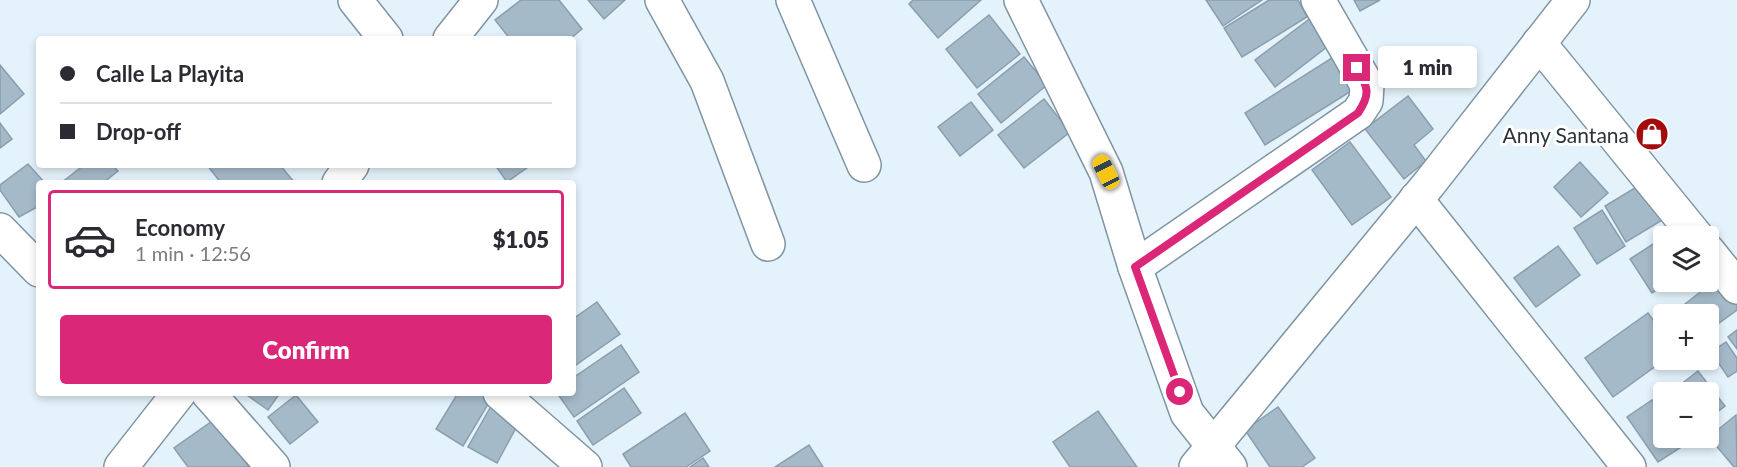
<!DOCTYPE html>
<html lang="en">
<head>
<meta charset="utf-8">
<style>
  :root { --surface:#fff; --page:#f7f7f7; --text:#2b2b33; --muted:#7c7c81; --line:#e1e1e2; --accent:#db2777 }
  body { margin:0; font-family:Lato,sans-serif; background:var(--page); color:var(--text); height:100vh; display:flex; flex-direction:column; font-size:22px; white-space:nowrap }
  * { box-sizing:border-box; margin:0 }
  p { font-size:20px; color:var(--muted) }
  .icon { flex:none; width:33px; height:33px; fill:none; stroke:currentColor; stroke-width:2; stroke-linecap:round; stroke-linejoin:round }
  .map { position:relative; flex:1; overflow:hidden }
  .panel { position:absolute; left:36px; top:180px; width:540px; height:216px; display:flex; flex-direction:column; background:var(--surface); border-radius:6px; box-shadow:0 3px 9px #0003 }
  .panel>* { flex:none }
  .banner { position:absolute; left:36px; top:36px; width:540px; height:132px; border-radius:6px; box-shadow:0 3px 9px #0003; display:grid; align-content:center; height:132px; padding:0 24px; background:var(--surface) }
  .fabs { position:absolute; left:1653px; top:226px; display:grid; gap:12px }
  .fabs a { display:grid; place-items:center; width:66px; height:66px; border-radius:6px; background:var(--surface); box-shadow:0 3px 9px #0003; font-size:30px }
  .end { position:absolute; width:27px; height:27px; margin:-14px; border:8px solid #db2777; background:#fff; box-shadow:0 0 0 3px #fff }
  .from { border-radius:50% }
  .bubble { position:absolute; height:42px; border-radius:6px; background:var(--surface); box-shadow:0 3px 9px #0003; font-size:20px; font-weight:800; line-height:42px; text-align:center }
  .car { position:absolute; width:18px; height:36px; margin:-18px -9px; border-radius:8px; box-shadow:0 0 4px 2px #0007; background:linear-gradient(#f5c518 24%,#345 0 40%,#f5c518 0 76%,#345 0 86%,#f5c518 0) }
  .banner b { display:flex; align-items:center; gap:21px; height:57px; font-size:22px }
  .banner b+b { border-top:2px solid var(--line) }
  .banner i { width:15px; height:15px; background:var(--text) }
  ul { padding:10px 0 0; list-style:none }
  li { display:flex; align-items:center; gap:18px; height:99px; margin:0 12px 9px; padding:0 12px; border:3px solid transparent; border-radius:6px }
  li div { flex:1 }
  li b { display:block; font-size:22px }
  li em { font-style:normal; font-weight:800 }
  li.selected { border-color:var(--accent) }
  li>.icon { width:54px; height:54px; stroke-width:1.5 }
  .cta { display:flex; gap:12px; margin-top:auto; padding:12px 24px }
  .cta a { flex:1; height:69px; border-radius:6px; background:var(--accent); color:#fff; font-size:24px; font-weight:800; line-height:69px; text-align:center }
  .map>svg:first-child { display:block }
  .building { fill:#a5bac9; stroke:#8a9fad; stroke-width:1.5 }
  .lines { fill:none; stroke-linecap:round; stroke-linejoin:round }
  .minor-casing { stroke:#7f94a2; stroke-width:36 }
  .tertiary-casing { stroke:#7f94a2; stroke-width:36 }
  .minor { stroke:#fff; stroke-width:33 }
  .tertiary { stroke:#fff; stroke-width:33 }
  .route { stroke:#db2777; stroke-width:8 }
  .labels { text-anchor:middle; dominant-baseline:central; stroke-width:6; stroke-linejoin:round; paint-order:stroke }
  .poi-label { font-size:21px; fill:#2c343a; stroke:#fff; text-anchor:end }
</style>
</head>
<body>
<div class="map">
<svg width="1737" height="467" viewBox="0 0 1737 467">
  <rect width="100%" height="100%" fill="#e4f2fb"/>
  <g class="building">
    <path d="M521,0h38l23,29 -12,10h-60l-15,-19z"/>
    <path d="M588,0h37l-21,19z"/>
    <path d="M913,0h68l-43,38 -29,-34z"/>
    <path d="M1206,0h56l-39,26z"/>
    <path d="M1269,0h29l9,17 -65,40 -18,-29z"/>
    <path d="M1354,0h26l-20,11z"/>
    <path d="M989,15l31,39 -43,34 -31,-39z"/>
    <path d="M1312,17l20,26 -57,44 -20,-27z"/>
    <path d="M1335,56l21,32 -91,57 -20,-32z"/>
    <path d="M1024,57l23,28 -46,38 -23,-29z"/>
    <path d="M0,65l24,29 -24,20z"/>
    <path d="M1408,96l25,33 -19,16 12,16 -22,18 -39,-50z"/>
    <path d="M1044,99l26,33 -46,36 -26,-33z"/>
    <path d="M971,102l22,28 -33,26 -22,-29z"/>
    <path d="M0,123l12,16 -12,9z"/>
    <path d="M1350,142l41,55 -39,28 -40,-55z"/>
    <path d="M1580,162l28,31 -27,24 -27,-30z"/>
    <path d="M28,164l17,19h-6v23l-20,11 -19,-27v-5z"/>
    <path d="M84,165h28l6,6 -15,12h-42z"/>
    <path d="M207,165h73l15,18h-74z"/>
    <path d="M495,165h36l-24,17z"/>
    <path d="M1648,180l21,36 -43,26 -21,-36z"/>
    <path d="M1602,210l23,36 -28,18 -23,-36z"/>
    <path d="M1664,237v45h5l-17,11 -22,-34z"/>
    <path d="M1558,246l22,29 -44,32 -22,-29z"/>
    <path d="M1722,275l15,19v16l-29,21v-16h-37z"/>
    <path d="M597,302l23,32 -47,33v-48z"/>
    <path d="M1648,313l16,22v25l-51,37 -28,-39z"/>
    <path d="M1737,330v19l-9,-12z"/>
    <path d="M1726,342l11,16v13l-9,6 -17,-25z"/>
    <path d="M621,345l18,27 -65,45 -17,-24h16v-15z"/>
    <path d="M1698,371l27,35 -17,13v-26l-37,-1z"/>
    <path d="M624,388l17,25 -48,32 -16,-24z"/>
    <path d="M244,393h36l-12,17z"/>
    <path d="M458,393h31l4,3 -30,50 -27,-17z"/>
    <path d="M296,395l22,27 -28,22 -22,-27z"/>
    <path d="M495,399l28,16 -26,48 -29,-16z"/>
    <path d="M1652,400l12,17v21h14l5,8 -25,16 -31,-45z"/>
    <path d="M1278,407l37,51 -13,9h-32l-25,-37z"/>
    <path d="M1098,411l39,56h-67l-17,-25z"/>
    <path d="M685,413l25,38 -24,16h-55l-8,-13z"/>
    <path d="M1736,415l1,52h-3l-25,-30z"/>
    <path d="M215,419l34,48h-61l-14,-19z"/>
    <path d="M809,445l14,22h-48z"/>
    <path d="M703,458l6,9h-19z"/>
  </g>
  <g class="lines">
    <defs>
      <g id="minor">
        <path d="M355,0l31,39"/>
        <path d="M662,0l45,81 61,163"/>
        <path d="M793,0l71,165"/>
        <path d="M1021,0l85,172 29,95 52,146 43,54"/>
        <path d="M1539,43l158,194"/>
        <path d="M1416,199l213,268"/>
        <path d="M0,230l39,40"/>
        <path d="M1708,251l29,36"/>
        <path d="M1135,267l223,-154 8,-12 1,-16 -49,-85"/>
        <path d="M208,393l65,74"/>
        <path d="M500,393l85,74"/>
        <path d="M1196,467l233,-283 144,-184"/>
      </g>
      <g id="tertiary">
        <path d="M450,39l31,-39"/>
        <path d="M339,183l13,-18"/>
        <path d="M121,467l58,-74"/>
      </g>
    </defs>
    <use href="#minor" class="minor-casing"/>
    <use href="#tertiary" class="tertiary-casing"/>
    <use href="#minor" class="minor"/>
    <use href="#tertiary" class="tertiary"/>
  </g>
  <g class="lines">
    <path class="route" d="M1180,392l-45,-125 223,-154c13,-19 10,-26 -1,-45"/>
  </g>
  <defs>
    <symbol id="shop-disc" viewBox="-11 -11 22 22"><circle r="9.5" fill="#a30b0d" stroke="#fff"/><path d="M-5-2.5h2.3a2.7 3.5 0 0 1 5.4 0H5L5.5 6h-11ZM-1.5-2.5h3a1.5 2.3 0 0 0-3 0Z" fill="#fff"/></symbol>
  </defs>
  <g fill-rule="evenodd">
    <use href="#shop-disc" x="1633" y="115" width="38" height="38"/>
  </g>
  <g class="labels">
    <g class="poi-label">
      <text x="1629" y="134">Anny Santana</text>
    </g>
  </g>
</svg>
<div class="fabs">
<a><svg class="icon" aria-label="layers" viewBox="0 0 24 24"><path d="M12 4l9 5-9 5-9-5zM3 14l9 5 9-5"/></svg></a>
<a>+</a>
<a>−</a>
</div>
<i class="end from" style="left:1180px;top:392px"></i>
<i class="end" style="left:1357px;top:68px"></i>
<div class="bubble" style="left:1378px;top:46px;width:99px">1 min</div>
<i class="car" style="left:1106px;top:172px;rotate:333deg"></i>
<div class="banner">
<b><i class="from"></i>Calle La Playita</b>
<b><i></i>Drop-off</b>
</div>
<section class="panel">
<ul>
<li class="selected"><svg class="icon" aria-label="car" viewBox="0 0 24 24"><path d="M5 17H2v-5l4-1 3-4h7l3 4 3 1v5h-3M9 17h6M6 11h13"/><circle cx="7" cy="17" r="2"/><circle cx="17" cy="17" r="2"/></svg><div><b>Economy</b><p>1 min · 12:56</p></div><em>$1.05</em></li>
</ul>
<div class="cta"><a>Confirm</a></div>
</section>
</div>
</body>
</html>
